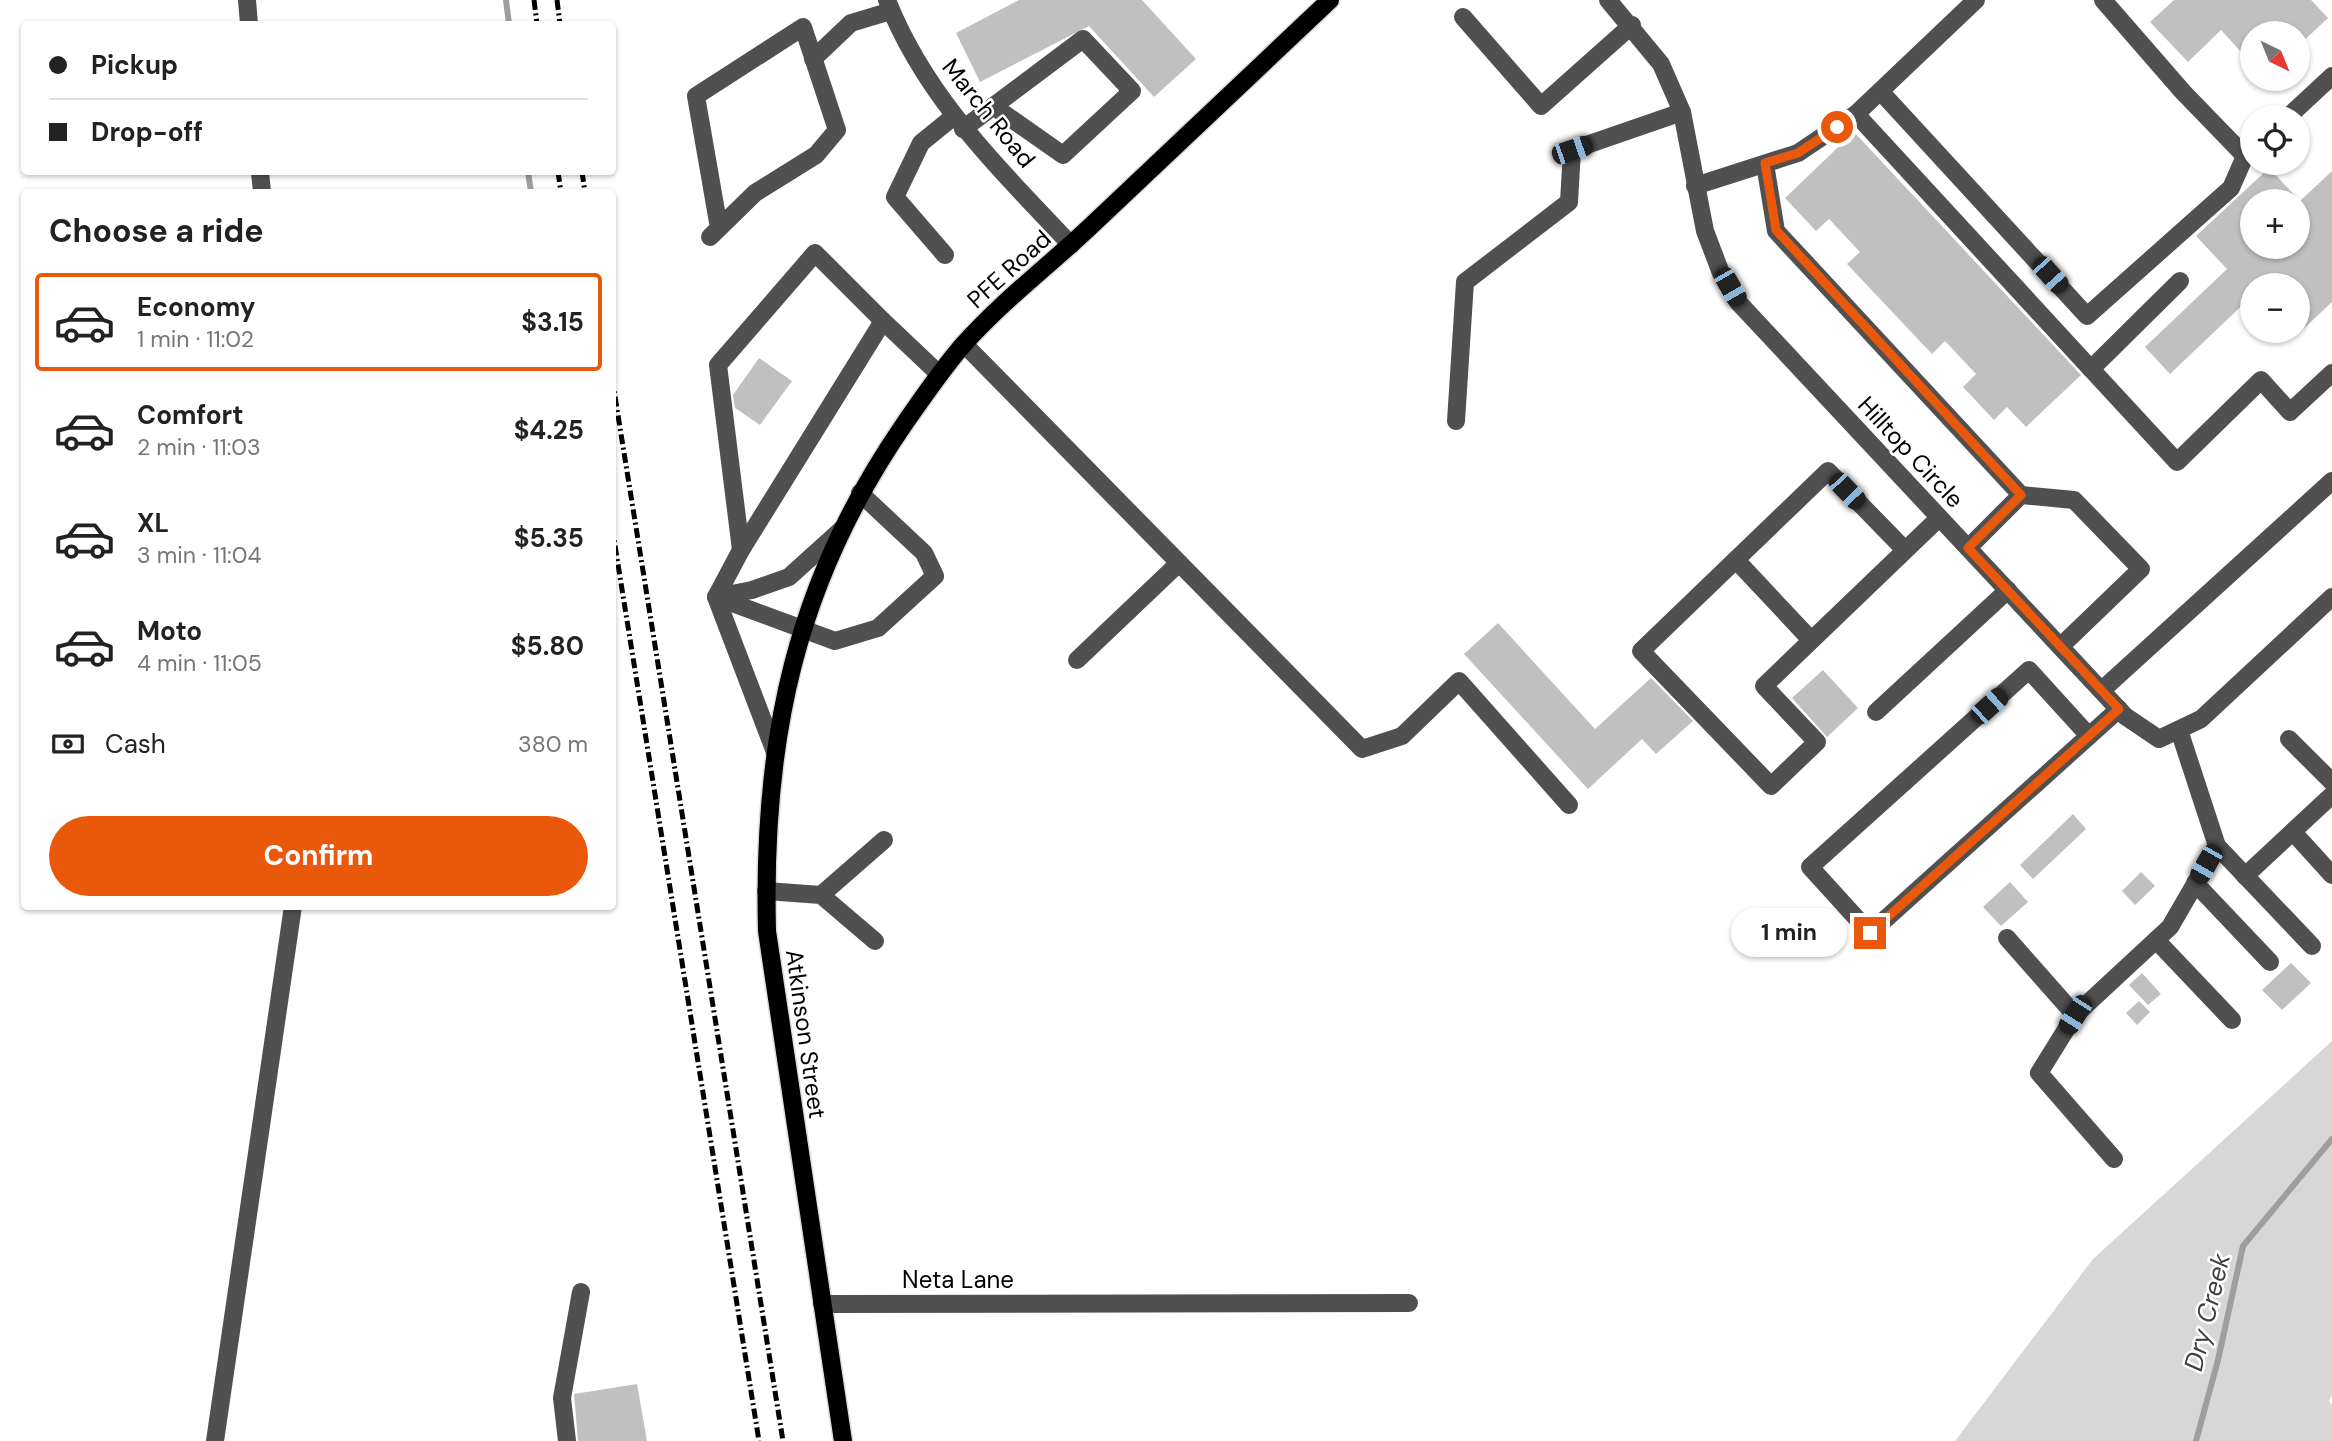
<!DOCTYPE html>
<html lang="en">
<head>
<meta charset="utf-8">
<style>
  :root { --surface:#fff; --page:#f6f6f6; --text:#222; --muted:#767676; --line:#e0e0e0; --accent:#ea580c }
  body { margin:0; font-family:"DM Sans",sans-serif; background:var(--page); color:var(--text); height:100vh; display:flex; flex-direction:column; font-size:26px; white-space:nowrap }
  * { box-sizing:border-box; margin:0 }
  p { font-size:23px; color:var(--muted) }
  .icon { flex:none; width:38px; height:38px; fill:none; stroke:currentColor; stroke-width:2; stroke-linecap:round; stroke-linejoin:round }
  .map { position:relative; flex:1; overflow:hidden }
  .details { position:absolute; left:21px; top:189px; width:595px; height:721px; display:flex; flex-direction:column; background:var(--surface); border-radius:7px; box-shadow:0 2px 5px #0004 }
  .details>* { flex:none }
  .banner { position:absolute; left:21px; top:21px; width:595px; height:154px; border-radius:7px; box-shadow:0 2px 5px #0004; display:grid; align-content:center; height:154px; padding:0 28px; background:var(--surface) }
  .needle { width:46px; rotate:137deg }
  .tools { position:absolute; left:2240px; top:21px; display:grid; gap:14px }
  .tools a { display:grid; place-items:center; width:70px; height:70px; border-radius:50%; background:var(--surface); box-shadow:0 2px 5px #0004; font-size:35px }
  .end { position:absolute; width:32px; height:32px; margin:-16px; border:9px solid #ea580c; background:#fff; box-shadow:0 0 0 4px #fff }
  .from { border-radius:50% }
  .bubble { position:absolute; height:49px; border-radius:24px; background:var(--surface); box-shadow:0 2px 5px #0004; font-size:23px; font-weight:700; line-height:49px; text-align:center }
  .car { position:absolute; width:21px; height:42px; margin:-21px -10px; border-radius:9px; box-shadow:0 0 5px 2px #0007; background:linear-gradient(#222 24%,#8ab4d8 0 40%,#222 0 76%,#8ab4d8 0 86%,#222 0) }
  .banner b { display:flex; align-items:center; gap:24px; height:66px; font-size:26px }
  .banner b+b { border-top:2px solid var(--line) }
  .banner i { width:18px; height:18px; background:var(--text) }
  ul { padding:0; list-style:none }
  li { display:flex; align-items:center; gap:21px; height:98px; margin:0 14px 10px; padding:0 14px; border:4px solid transparent; border-radius:7px }
  li div { flex:1 }
  li b { display:block; font-size:26px }
  li em { font-style:normal; font-weight:700 }
  li.selected { border-color:var(--accent) }
  li>.icon { width:63px; height:63px; stroke-width:1.5 }
  h2 { padding:0 28px; font-size:32px; line-height:84px }
  .pay { display:flex; align-items:center; gap:18px; height:77px; padding:0 28px; font-size:26px }
  .pay p { margin-inline-start:auto }
  .primary-button { display:flex; gap:14px; margin-top:auto; padding:14px 28px }
  .primary-button a { flex:1; height:80px; border-radius:42px; background:var(--accent); color:#fff; font-size:28px; font-weight:700; line-height:80px; text-align:center }
  .map>svg:first-child { display:block }
  .green { fill:#d7d7d7 }
  .lines { fill:none; stroke-linecap:round; stroke-linejoin:round }
  .stream { stroke:#9e9e9e; stroke-width:6 }
  .building { fill:#c0c0c0; fill-rule:evenodd }
  .major-casing { stroke:#dbdbdb; stroke-width:21 }
  .minor { stroke:#505050; stroke-width:18 }
  .major { stroke:#000; stroke-width:18 }
  .rail { stroke:#000; stroke-width:5; stroke-dasharray:10 3.5 2 3.5; stroke-linecap:butt }
  .route { stroke:#ea580c; stroke-width:9 }
  .labels { text-anchor:middle; dominant-baseline:central; stroke-width:5; stroke-linejoin:round; paint-order:stroke }
  .street-label { font-size:24px; fill:#000; stroke:#fff }
  .water-label { font-size:26px; font-style:italic; fill:#3f3f3f; stroke:#fff }
</style>
</head>
<body>
<div class="map">
<svg width="2332" height="1441" viewBox="0 0 2332 1441">
  <rect width="100%" height="100%" fill="#fff"/>
  <path class="green" d="M2332,1041v354l-3,6 3,4v36h-377l138,-182z"/>
  <g class="lines">
    <g class="stream">
      <path d="M506,0l3,24"/>
      <path d="M528,172l3,20"/>
      <path d="M2196,1441l22,-81 25,-114 89,-107"/>
    </g>
  </g>
  <g class="building">
    <path d="M1019,0h123l54,59 -42,38 -65,-71 -109,56 -24,-49z"/>
    <path d="M2174,0h137l17,18 -30,28v-13h-46v31l-31,-34 -33,32 -38,-40z"/>
    <path d="M1854,132l227,243 -55,52 -19,-20 -13,13 -31,-33 13,-13 -31,-33 -13,13 -85,-90 13,-12 -31,-33 -13,12 -31,-33z"/>
    <path d="M2269,168l31,33 32,-30v131l-34,32v-49h-46v11l-82,78 -25,-27 82,-78 -31,-33zM2252,201h48l-2,46h-46z"/>
    <path d="M759,358l33,23 -32,44 -25,-17 -2,-13z"/>
    <path d="M1498,623l97,106 56,-51 42,43 -37,33 -14,-15 -54,50 -124,-135z"/>
    <path d="M1823,670l35,38 -31,29 -35,-39z"/>
    <path d="M2073,814l13,15 -53,50 -13,-14z"/>
    <path d="M2141,872l14,14 -20,19 -13,-14z"/>
    <path d="M2010,882l18,20 -27,24 -18,-19z"/>
    <path d="M2291,963l20,20 -29,27 -20,-20z"/>
    <path d="M2142,973l19,21 -13,11 -19,-20z"/>
    <path d="M2139,1001l11,11 -13,13 -11,-12z"/>
    <path d="M637,1384l10,57h-69l-4,-47z"/>
  </g>
  <g class="lines">
    <defs>
      <path id="major" d="M843,1441l-76,-510c-5,-191 28,-349 138,-508 19,-27 37,-54 58,-78 40,-45 87,-80 130,-121 79,-74 158,-149 237,-224"/>
    </defs>
    <use href="#major" class="major-casing"/>
    <g class="minor">
      <path d="M247,0l2,24"/>
      <path d="M887,0c39,99 113,169 184,245"/>
      <path d="M1608,0l53,64 21,48 23,119 16,42 17,29 387,414 34,23 42,-20 131,-122"/>
      <path d="M2103,0l80,92 62,64 7,-6"/>
      <path d="M1463,17l78,89 91,-81"/>
      <path d="M813,59l38,-36 40,-12"/>
      <path d="M1881,92l206,224 144,-128 14,-32"/>
      <path d="M1856,114l235,255 89,-88"/>
      <path d="M2288,117l44,-41"/>
      <path d="M963,129l120,-90 49,52 -69,64 -70,-49"/>
      <path d="M1765,164l11,67 245,264 -53,53"/>
      <path d="M260,172l2,20"/>
      <path d="M1695,186l103,-33 58,-39 120,-114"/>
      <path d="M710,237l45,-44 61,-38 21,-25 -34,-103 -107,69 23,132"/>
      <path d="M945,255l-50,-58 26,-54 32,-26"/>
      <path d="M964,344l398,405 40,-13 57,-55 110,124"/>
      <path d="M2091,369l86,93 84,-82 29,32 42,-39"/>
      <path d="M1456,421l9,-139 104,-80 3,-52 110,-38"/>
      <path d="M860,493l64,60 11,23 -57,52 -43,13 -119,-44 25,-47 142,-229 56,53"/>
      <path d="M2021,495l53,5 67,69 -80,77"/>
      <path d="M741,550l-23,-185 97,-112 68,68"/>
      <path d="M1905,550l-77,-79 -187,180 130,135 46,-44 -53,-56c58,-56 116,-112 175,-168"/>
      <path d="M1736,560l75,80"/>
      <path d="M1077,660l102,-97"/>
      <path d="M2102,690l230,-209"/>
      <path d="M1876,712l132,-122"/>
      <path d="M2089,736l-60,-66 -219,197 60,66 219,-197 30,-27"/>
      <path d="M2289,739l43,43"/>
      <path d="M775,752l-59,-155 36,-7 37,-13 52,-47"/>
      <path d="M2293,832l39,43"/>
      <path d="M2217,846l95,100"/>
      <path d="M2245,876l87,-81"/>
      <path d="M2195,883l75,79"/>
      <path d="M766,891l55,4 54,46"/>
      <path d="M821,895l63,-55"/>
      <path d="M2007,938l68,77 95,-88 47,-81 -38,-116"/>
      <path d="M2156,940l76,80"/>
      <path d="M2075,1015l-36,58 75,86"/>
      <path d="M822,1304l587,-1"/>
      <path d="M215,1441l78,-535"/>
      <path d="M567,1441l-5,-43 19,-106"/>
    </g>
    <use href="#major" class="major"/>
    <g class="rail">
      <path d="M534,0l3,24"/>
      <path d="M557,0l3,24"/>
      <path d="M558,172l3,20"/>
      <path d="M582,172l3,20"/>
      <path d="M612,378l171,1063"/>
      <path d="M612,527l147,914"/>
    </g>
  </g>
  <g class="lines">
    <path class="route" d="M1837,127l-39,26 -33,10 11,67 245,265 -53,53 151,161 -249,224"/>
  </g>
  <g class="labels">
    <g class="street-label">
      <text transform="translate(989 113) rotate(51)">March Road</text>
      <text transform="translate(1009 269) rotate(-42)">PFE Road</text>
      <text transform="translate(1911 452) rotate(47)">Hilltop Circle</text>
      <text transform="translate(806 1034) rotate(82)">Atkinson Street</text>
      <text x="958" y="1279">Neta Lane</text>
    </g>
    <g class="water-label">
      <text transform="translate(2207 1312) rotate(-76)">Dry Creek</text>
    </g>
  </g>
</svg>
<div class="tools">
<a><svg class="needle" viewBox="-14 -14 28 28"><path d="M0-13l5 13h-10z" fill="#e53935"/><path d="M0 13l5-13h-10z" fill="#767676"/></svg></a>
<a><svg class="icon" aria-label="locate" viewBox="0 0 24 24"><circle cx="12" cy="12" r="6"/><path d="M12 2v4M12 18v4M2 12h4M18 12h4"/></svg></a>
<a>+</a>
<a>−</a>
</div>
<i class="end from" style="left:1837px;top:127px"></i>
<i class="end" style="left:1870px;top:933px"></i>
<div class="bubble" style="left:1731px;top:908px;width:116px">1 min</div>
<i class="car" style="left:1572px;top:150px;rotate:71deg"></i>
<i class="car" style="left:2050px;top:275px;rotate:138deg"></i>
<i class="car" style="left:1730px;top:287px;rotate:150deg"></i>
<i class="car" style="left:1847px;top:491px;rotate:136deg"></i>
<i class="car" style="left:1989px;top:706px;rotate:48deg"></i>
<i class="car" style="left:2206px;top:864px;rotate:210deg"></i>
<i class="car" style="left:2075px;top:1015px;rotate:212deg"></i>
<div class="banner">
<b><i class="from"></i>Pickup</b>
<b><i></i>Drop-off</b>
</div>
<section class="details">
<h2>Choose a ride</h2>
<ul>
<li class="selected"><svg class="icon" aria-label="car" viewBox="0 0 24 24"><path d="M5 17H2v-5l4-1 3-4h7l3 4 3 1v5h-3M9 17h6M6 11h13"/><circle cx="7" cy="17" r="2"/><circle cx="17" cy="17" r="2"/></svg><div><b>Economy</b><p>1 min · 11:02</p></div><em>$3.15</em></li>
<li><svg class="icon" aria-label="car" viewBox="0 0 24 24"><path d="M5 17H2v-5l4-1 3-4h7l3 4 3 1v5h-3M9 17h6M6 11h13"/><circle cx="7" cy="17" r="2"/><circle cx="17" cy="17" r="2"/></svg><div><b>Comfort</b><p>2 min · 11:03</p></div><em>$4.25</em></li>
<li><svg class="icon" aria-label="car" viewBox="0 0 24 24"><path d="M5 17H2v-5l4-1 3-4h7l3 4 3 1v5h-3M9 17h6M6 11h13"/><circle cx="7" cy="17" r="2"/><circle cx="17" cy="17" r="2"/></svg><div><b>XL</b><p>3 min · 11:04</p></div><em>$5.35</em></li>
<li><svg class="icon" aria-label="car" viewBox="0 0 24 24"><path d="M5 17H2v-5l4-1 3-4h7l3 4 3 1v5h-3M9 17h6M6 11h13"/><circle cx="7" cy="17" r="2"/><circle cx="17" cy="17" r="2"/></svg><div><b>Moto</b><p>4 min · 11:05</p></div><em>$5.80</em></li>
</ul>
<div class="pay"><svg class="icon" aria-label="cash" viewBox="0 0 24 24"><path d="M3 7h18v10H3z"/><circle cx="12" cy="12" r="2"/></svg>Cash<p>380 m</p></div>
<div class="primary-button"><a>Confirm</a></div>
</section>
</div>
</body>
</html>
